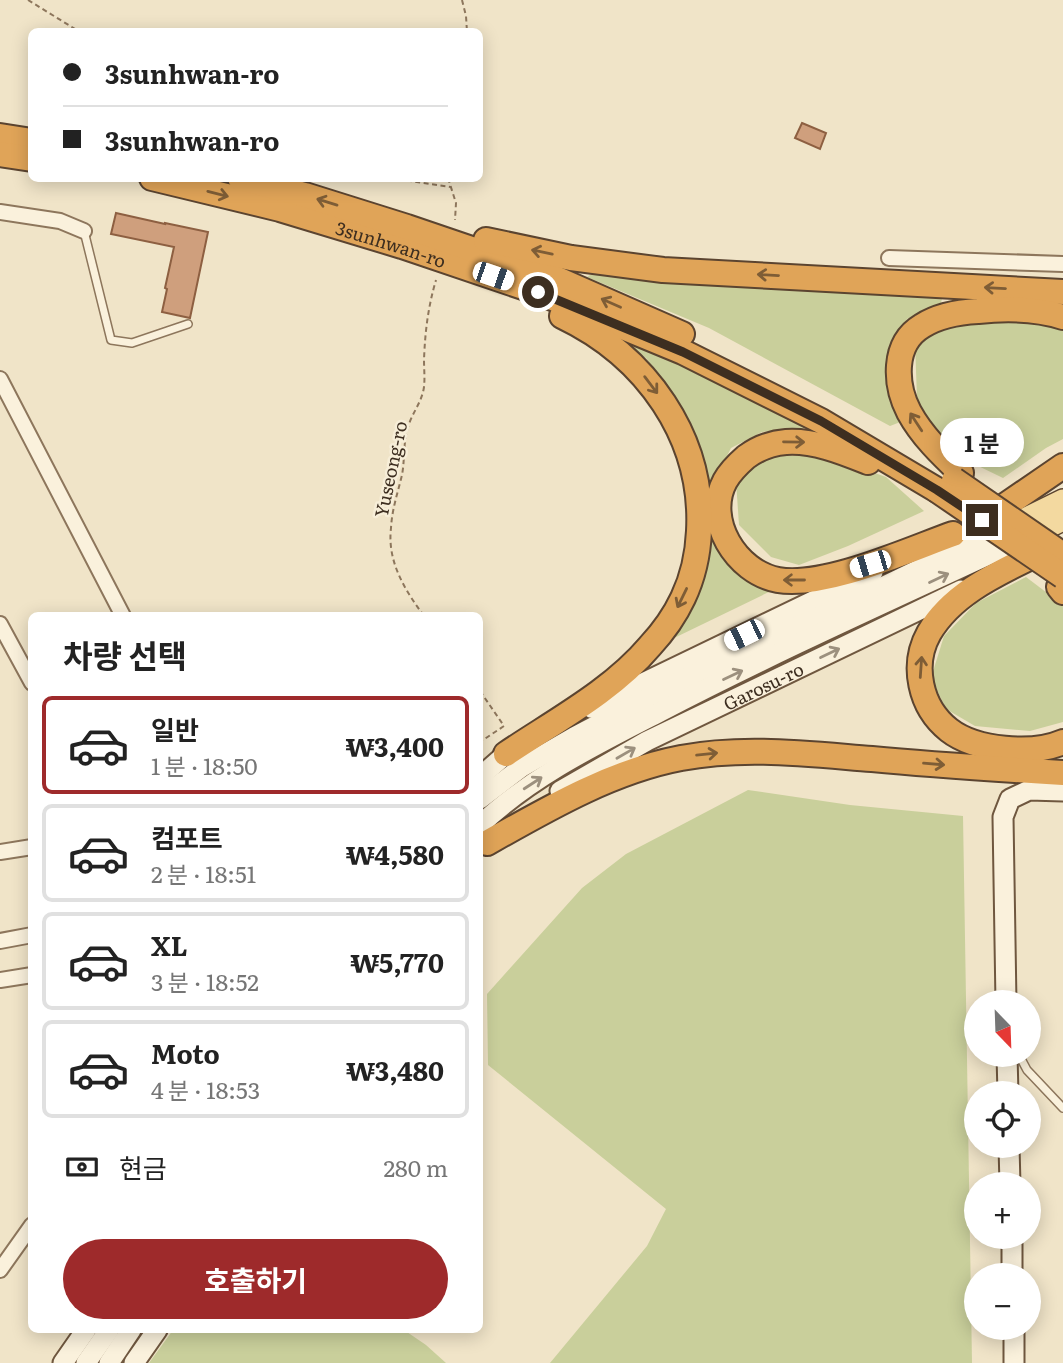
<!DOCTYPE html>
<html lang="ko">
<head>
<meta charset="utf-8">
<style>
  :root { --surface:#fff; --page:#f6f6f6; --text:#222; --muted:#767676; --line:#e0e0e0; --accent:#9e2a2b }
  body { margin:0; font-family:Literata,"Noto Sans KR",serif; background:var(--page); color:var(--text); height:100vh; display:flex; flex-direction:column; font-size:26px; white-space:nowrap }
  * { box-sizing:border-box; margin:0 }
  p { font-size:23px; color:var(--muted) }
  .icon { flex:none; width:38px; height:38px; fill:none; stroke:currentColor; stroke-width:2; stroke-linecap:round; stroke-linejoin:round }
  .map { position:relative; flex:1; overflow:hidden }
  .details { position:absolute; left:28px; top:612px; width:455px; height:721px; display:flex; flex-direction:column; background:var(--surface); border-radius:10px; box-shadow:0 4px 18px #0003 }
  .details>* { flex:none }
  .hud { position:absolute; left:28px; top:28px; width:455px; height:154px; border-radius:10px; box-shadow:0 4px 18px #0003; display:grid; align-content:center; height:154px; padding:0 35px; background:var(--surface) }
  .needle { width:46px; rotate:157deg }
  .fabs { position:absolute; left:964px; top:990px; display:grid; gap:14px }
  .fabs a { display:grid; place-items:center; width:77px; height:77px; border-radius:50%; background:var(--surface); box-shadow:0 4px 18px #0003; font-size:35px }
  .end { position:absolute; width:32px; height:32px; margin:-16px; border:9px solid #3d2e20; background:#fff; box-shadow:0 0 0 4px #fff }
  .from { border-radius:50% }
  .bubble { position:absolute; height:49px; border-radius:24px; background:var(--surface); box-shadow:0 4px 18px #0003; font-size:23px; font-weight:700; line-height:49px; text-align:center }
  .car { position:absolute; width:21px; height:42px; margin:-21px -10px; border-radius:9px; box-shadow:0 0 5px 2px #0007; background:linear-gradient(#fff 24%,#345 0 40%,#fff 0 76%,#345 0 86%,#fff 0) }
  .hud b { display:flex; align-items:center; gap:24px; height:66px; font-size:26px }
  .hud b+b { border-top:2px solid var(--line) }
  .hud i { width:18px; height:18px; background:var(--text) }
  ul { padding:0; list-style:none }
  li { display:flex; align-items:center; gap:21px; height:98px; margin:0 14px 10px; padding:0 21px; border:4px solid var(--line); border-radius:10px }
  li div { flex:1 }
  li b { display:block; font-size:26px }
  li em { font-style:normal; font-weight:700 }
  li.selected { border-color:var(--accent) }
  li>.icon { width:63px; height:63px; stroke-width:1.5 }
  h2 { padding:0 35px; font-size:32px; line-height:84px }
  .pay { display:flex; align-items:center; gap:18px; height:77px; padding:0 35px; font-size:26px }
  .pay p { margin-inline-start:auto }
  .button { display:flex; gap:14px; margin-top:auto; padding:14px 35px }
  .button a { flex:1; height:80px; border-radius:42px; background:var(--accent); color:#fff; font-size:28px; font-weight:700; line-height:80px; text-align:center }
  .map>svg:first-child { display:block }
  .green { fill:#c9cf9b }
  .building { fill:#cf9f7d; stroke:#8d5f41; stroke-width:2 }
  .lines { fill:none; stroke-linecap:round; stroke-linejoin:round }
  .lane-casing { stroke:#8d765c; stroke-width:10 }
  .street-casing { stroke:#8d765c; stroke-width:18 }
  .secondary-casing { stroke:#6f573f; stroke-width:23 }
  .primary-casing { stroke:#5b4430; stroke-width:24 }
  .highway-casing { stroke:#5b4430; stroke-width:28 }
  .path { stroke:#8d765c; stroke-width:2; stroke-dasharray:5 3.5; stroke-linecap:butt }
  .lane { stroke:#faf1dc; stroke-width:7 }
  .street { stroke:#faf1dc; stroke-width:14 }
  .secondary { stroke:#faf1dc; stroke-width:19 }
  .primary { stroke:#f3d9a0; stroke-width:21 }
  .highway { stroke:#e0a458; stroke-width:24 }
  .highway-bridge-casing { stroke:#5b4430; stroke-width:28; stroke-linecap:butt }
  .highway-bridge { stroke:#e0a458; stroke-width:24 }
  .oneway { stroke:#7e5d36 }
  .oneway2 { stroke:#9c907e }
  .route { stroke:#3d2e20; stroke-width:9 }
  .labels { text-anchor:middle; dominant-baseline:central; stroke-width:5; stroke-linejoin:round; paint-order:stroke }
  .street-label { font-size:18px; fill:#3d2e20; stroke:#f7eed8 }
</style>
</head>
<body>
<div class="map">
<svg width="1063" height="1363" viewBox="0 0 1063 1363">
  <rect width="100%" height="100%" fill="#f0e4c8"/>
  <g class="green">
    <path d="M598,270l345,24 -2,9 -34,16 -14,24 10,78 -13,5 -181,-98 -122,-51z"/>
    <path d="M982,318l81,10v111l-17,9 -43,30 -33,-16 -37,-34 -16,-30 -2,-55 29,-18z"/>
    <path d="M628,338l182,89 -48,5 -31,16 -14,28 -4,33 58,82 -101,49 36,-141 -14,-74 -46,-67 -27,-14z"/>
    <path d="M779,455l51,2 56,20 38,34 -76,35 -49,19 -28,-8 -32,-32 -3,-44 18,-19z"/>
    <path d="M1026,577l37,28v117l-33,9 -55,-5 -29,-17 -15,-31 13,-42 32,-33z"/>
    <path d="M748,790l102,15 113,11 9,547h-422l97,-117 19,-37 -178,-144 -1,-71 95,-106 44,-34z"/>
    <path d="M173,1330h231l22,15 20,18h-297z"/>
  </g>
  <g class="building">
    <path d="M802,123l24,10 -6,16 -25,-11z"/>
    <path d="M116,213l49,11v-1l43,9 -18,86 -28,-6 5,-23 -2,-1 9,-41 -63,-13z"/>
  </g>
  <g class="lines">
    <defs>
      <g id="lane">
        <path d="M84,231l27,109 21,3 56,-19"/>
        <path d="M1019,1055l8,15 36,38"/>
      </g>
      <g id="street">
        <path d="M0,212l60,9 24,10"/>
        <path d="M889,258l174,6"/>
        <path d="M0,379l123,237"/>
        <path d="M0,624l32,59"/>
        <path d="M0,852l32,-5"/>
        <path d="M0,941l32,-6"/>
        <path d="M0,980l32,-5"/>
        <path d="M0,1270l32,-45"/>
      </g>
      <g id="secondary">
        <path d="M591,708l282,-136"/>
        <path d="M480,777l26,-23 13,-7"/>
        <path id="s1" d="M560,791l87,-50 314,-151"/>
        <path d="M480,799l42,-32 52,-30 126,-66 147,-67 162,-78"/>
        <path d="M480,825c52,-49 116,-80 180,-113 119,-62 243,-117 365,-174"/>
        <path d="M1006,1003l-3,-186 7,-18 19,-9 34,1"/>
        <path d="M1007,1055l1,39"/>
        <path d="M1009,1146l1,39"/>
        <path d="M1012,1237v39"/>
        <path d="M1014,1328v35"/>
        <path d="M63,1363l23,-33"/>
        <path d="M86,1363l23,-33"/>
        <path d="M109,1363l22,-33"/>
        <path d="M134,1363l23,-33"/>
      </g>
      <g id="primary">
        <path d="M1010,526l53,-26"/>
        <path d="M1028,537l35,-17"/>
      </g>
      <g id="highway">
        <path d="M0,136l32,5"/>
        <path d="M0,154l32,5"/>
        <path id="s2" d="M152,178l128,31 122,37 136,46 145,60 138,69 116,69"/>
        <path d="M240,178l65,17 102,32 141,48 134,59"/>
        <path d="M486,240l85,18 92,12 400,22"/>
        <path d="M868,462c-25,-10 -54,-22 -82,-20 -14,1 -29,7 -40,15 -8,7 -16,15 -21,24 -21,39 11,91 53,99 47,8 130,-30 175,-46"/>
        <path d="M961,473c-19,-18 -39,-37 -52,-61 -14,-27 -17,-68 13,-86 17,-11 37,-14 56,-15 29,-3 57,-3 85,6"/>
        <path d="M990,516l73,-50"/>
        <path d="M1041,552c-40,20 -88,40 -112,81 -18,32 -9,74 20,97 27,21 84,25 114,12"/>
        <path d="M1059,587l4,5"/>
        <path d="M506,754c49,-33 106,-63 144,-108 13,-14 25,-31 33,-48 10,-21 15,-44 16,-67 5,-94 -53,-175 -137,-215"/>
        <path d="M487,843c60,-34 125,-72 194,-85 63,-12 127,-4 191,1 63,6 127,10 191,14"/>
      </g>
    </defs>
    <use href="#lane" class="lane-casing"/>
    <use href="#street" class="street-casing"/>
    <use href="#secondary" class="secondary-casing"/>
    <use href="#primary" class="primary-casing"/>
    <use href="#highway" class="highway-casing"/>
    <g class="path">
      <path d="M28,0l52,32"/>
      <path d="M462,0l4,16 1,16"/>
      <path d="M390,178l61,9"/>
      <path d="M448,178l8,25 -1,17"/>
      <path d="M424,616c-19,-26 -37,-54 -33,-88 1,-19 7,-36 11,-53 3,-16 1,-32 6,-48 4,-14 14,-25 16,-40 1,-9 0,-18 0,-27 1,-28 4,-53 12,-80"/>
      <path d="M480,691l24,35 -24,16"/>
    </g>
    <use href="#lane" class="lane"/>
    <use href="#street" class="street"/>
    <use href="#secondary" class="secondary"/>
    <use href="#primary" class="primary"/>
    <use href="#highway" class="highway"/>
    <defs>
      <g id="highway-bridge">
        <path d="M954,480l109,75"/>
        <path d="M937,490l126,86"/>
      </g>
    </defs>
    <use href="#highway-bridge" class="highway-bridge-casing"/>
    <use href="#highway-bridge" class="highway-bridge"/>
  </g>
  <defs><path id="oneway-shaft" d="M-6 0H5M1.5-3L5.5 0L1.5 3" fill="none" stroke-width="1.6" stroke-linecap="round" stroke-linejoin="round" transform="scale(1.75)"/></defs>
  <g class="oneway">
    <use href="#oneway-shaft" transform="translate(218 194) rotate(14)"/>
    <use href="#oneway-shaft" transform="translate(327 202) rotate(-163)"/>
    <use href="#oneway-shaft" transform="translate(542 252) rotate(-168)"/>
    <use href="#oneway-shaft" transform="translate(768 275) rotate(-177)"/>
    <use href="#oneway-shaft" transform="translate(995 288) rotate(-177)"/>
    <use href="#oneway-shaft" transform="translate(611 303) rotate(-156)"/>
    <use href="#oneway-shaft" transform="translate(651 385) rotate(53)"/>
    <use href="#oneway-shaft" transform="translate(916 422) rotate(-123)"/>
    <use href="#oneway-shaft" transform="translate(794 442) rotate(1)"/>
    <use href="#oneway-shaft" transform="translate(794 580) rotate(180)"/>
    <use href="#oneway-shaft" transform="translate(682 598) rotate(116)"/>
    <use href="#oneway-shaft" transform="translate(921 667) rotate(-86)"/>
    <use href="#oneway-shaft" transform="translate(707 754) rotate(-6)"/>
    <use href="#oneway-shaft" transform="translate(934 764) rotate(5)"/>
  </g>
  <g class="oneway2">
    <use href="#oneway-shaft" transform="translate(939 578) rotate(-25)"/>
    <use href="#oneway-shaft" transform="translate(830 653) rotate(-26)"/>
    <use href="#oneway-shaft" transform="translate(733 675) rotate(-25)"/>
    <use href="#oneway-shaft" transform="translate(626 753) rotate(-30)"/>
    <use href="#oneway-shaft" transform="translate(533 783) rotate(-33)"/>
  </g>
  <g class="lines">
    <path class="route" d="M538,292l145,60 138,69 116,69 45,30"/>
  </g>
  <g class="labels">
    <g class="street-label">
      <text stroke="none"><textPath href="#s2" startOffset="248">3sunhwan-ro</textPath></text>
      <text transform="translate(390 469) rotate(-78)">Yuseong-ro</text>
      <text stroke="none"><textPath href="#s1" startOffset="229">Garosu-ro</textPath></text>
    </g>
  </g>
</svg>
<div class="fabs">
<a><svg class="needle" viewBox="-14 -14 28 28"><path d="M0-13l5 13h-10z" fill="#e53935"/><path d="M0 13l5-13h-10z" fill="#767676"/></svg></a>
<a><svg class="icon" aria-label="locate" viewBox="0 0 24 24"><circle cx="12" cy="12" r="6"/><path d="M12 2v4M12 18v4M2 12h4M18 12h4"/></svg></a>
<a>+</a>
<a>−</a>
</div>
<i class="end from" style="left:538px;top:292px"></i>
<i class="end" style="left:982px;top:520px"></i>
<div class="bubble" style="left:940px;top:418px;width:84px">1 분</div>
<i class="car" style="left:493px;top:276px;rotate:109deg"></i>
<i class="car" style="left:870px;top:564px;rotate:253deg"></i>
<i class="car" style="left:744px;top:635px;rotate:244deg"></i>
<div class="hud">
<b><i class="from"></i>3sunhwan-ro</b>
<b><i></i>3sunhwan-ro</b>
</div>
<section class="details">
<h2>차량 선택</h2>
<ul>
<li class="selected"><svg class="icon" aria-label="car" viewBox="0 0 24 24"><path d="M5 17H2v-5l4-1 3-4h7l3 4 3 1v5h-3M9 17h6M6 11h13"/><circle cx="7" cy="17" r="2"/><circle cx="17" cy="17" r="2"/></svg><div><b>일반</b><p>1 분 · 18:50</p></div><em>₩3,400</em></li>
<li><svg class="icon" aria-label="car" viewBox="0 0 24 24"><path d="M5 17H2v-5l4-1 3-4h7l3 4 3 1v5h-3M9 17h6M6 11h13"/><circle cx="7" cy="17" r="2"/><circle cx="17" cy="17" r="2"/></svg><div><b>컴포트</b><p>2 분 · 18:51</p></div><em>₩4,580</em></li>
<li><svg class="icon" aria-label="car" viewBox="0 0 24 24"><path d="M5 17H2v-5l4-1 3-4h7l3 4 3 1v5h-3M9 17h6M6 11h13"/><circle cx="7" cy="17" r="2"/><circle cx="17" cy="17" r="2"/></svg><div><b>XL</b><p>3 분 · 18:52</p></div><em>₩5,770</em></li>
<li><svg class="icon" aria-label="car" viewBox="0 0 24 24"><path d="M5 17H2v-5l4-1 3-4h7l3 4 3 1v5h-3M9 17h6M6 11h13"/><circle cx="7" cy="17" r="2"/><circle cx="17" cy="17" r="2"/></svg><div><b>Moto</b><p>4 분 · 18:53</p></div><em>₩3,480</em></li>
</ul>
<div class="pay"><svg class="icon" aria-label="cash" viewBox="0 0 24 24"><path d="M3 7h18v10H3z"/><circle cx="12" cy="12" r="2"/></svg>현금<p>280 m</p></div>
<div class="button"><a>호출하기</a></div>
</section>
</div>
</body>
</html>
